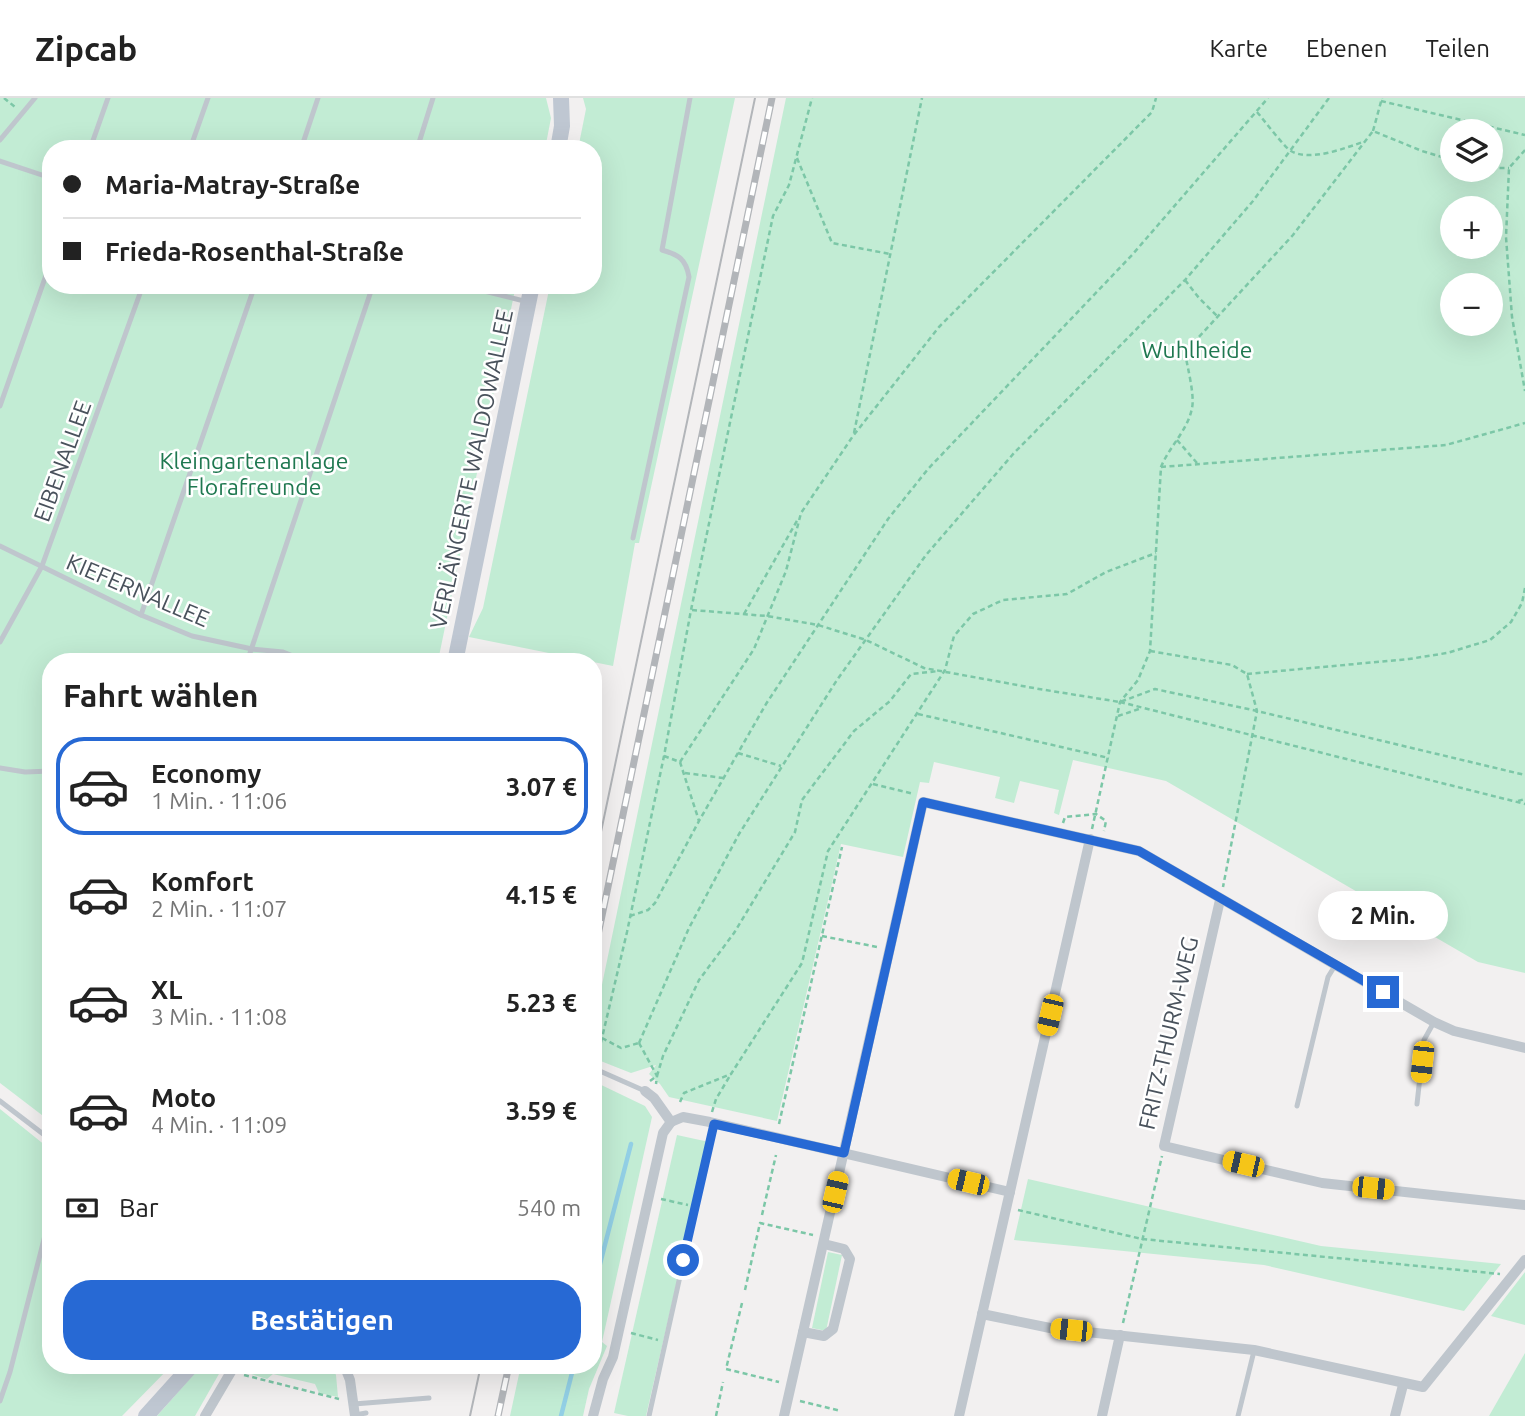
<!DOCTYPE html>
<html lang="de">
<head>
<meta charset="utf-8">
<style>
  :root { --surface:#fff; --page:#f2f2f2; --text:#222; --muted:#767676; --line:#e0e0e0; --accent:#2769d4 }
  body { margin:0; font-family:Ubuntu,sans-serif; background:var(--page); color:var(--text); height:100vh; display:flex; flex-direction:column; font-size:26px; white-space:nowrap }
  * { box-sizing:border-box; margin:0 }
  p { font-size:23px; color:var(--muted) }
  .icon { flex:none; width:38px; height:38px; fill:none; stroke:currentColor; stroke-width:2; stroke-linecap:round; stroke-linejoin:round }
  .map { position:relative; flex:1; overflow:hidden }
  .side { position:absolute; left:42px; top:555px; width:560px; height:721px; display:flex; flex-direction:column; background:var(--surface); border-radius:28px; box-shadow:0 7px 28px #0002 }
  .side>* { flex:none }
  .top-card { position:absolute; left:42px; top:42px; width:560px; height:154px; border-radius:28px; box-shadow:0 7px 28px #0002; display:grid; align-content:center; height:154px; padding:0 21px; background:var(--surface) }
  .controls { position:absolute; left:1440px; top:21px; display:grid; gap:14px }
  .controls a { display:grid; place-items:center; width:63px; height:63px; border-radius:50%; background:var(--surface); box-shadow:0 7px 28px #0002; font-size:35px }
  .end { position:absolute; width:32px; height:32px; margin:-16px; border:9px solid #2769d4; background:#fff; box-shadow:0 0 0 4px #fff }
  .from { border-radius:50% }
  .bubble { position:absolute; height:49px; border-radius:24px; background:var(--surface); box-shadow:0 7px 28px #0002; font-size:23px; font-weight:700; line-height:49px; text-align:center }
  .car { position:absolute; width:21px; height:42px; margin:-21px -10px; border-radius:9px; box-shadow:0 0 5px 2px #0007; background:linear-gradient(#f5c518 24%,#345 0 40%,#f5c518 0 76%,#345 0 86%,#f5c518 0) }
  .top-card b { display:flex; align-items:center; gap:24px; height:66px; font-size:26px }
  .top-card b+b { border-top:2px solid var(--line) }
  .top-card i { width:18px; height:18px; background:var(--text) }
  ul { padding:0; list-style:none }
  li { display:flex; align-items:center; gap:21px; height:98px; margin:0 14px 10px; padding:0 7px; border:4px solid transparent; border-radius:28px }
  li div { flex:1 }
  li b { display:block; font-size:26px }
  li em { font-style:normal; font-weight:700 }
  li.selected { border-color:var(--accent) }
  li>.icon { width:63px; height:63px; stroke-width:1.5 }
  h2 { padding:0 21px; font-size:32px; line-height:84px }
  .pay { display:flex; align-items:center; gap:18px; height:77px; padding:0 21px; font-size:26px }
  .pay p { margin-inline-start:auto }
  .cta { display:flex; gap:14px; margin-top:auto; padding:14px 21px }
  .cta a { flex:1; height:80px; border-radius:28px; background:var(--accent); color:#fff; font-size:28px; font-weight:700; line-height:80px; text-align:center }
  header { display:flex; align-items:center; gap:42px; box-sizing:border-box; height:98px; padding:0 35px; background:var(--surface); border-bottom:2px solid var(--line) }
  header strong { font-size:33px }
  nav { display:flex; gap:38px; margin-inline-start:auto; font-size:24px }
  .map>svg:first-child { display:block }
  .green { fill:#c2ecd4; fill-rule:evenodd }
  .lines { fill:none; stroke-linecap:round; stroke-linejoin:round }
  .stream { stroke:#92cfe5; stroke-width:4.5 }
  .path { stroke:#7cc7a7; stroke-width:2.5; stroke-dasharray:5 3.5; stroke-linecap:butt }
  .lane { stroke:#bfc6cd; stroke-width:5 }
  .street { stroke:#bfc6cd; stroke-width:10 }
  .secondary { stroke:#bfc7d2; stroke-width:16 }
  .tram { stroke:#b2b5b9; stroke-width:2 }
  .rail-casing { stroke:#b2b5b9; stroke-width:7 }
  .rail { stroke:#fff; stroke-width:4.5; stroke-dasharray:13; stroke-linecap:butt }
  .route { stroke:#2769d4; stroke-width:9 }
  .labels { text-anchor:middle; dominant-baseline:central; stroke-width:5; stroke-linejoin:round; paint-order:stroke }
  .park-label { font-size:23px; fill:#1f7850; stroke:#fff }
  .street-label { font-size:23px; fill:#49525c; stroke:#fff }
</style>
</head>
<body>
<header>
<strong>Zipcab</strong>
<nav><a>Karte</a><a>Ebenen</a><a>Teilen</a></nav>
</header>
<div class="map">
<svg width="1525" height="1318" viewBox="0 0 1525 1318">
  <rect width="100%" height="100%" fill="#f2f0f0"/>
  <g class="green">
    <path d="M0,0h546l5,20 -6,31h-494v136h465l-78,376 -387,1v460l-51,-39z"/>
    <path d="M583,0h152l-96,445h-4l-22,123 -144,-29 14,-29 67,-323h43v-136h-15l8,-40z"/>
    <path d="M786,0h739v875l-47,-11 -312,-181 -93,-21 -14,55 -5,-2 5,-23 -39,-9 -6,22 -19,-5 5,-21 -66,-15 -5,21 -9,-1 -17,75 -62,-13 -64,277 -108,-24 -9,-13 -11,-10 7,-9 -25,8 -38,-15v-30zM1452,33h39v39h-39zM1452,110h39v39h-39zM1452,187h39v39h-39z"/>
    <path d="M593,983l52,25 7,11 -50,225 5,4 -18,43 -6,27h-73l11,-51h72z"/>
    <path d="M0,1011l51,41v215h121l-50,51h-122z"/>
    <path d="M677,1037l32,7 -63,274h-18l-14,-3z"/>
    <path d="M1028,1081l293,67 180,18 -37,47 -200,-46 -250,-25z"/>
    <path d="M828,1154l14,3 -16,76 -14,-3z"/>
    <path d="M1525,1174v53l-34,-9z"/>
    <path d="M1525,1255v63h-36z"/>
    <path d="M202,1267h22l-29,51h-38z"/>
    <path d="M254,1267h77l5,10 2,22 -19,-4 -4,-9 -42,-10 -6,5 -16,-5z"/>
  </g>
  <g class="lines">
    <g class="stream">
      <path d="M593,1193l38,-147"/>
      <path d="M561,1318l13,-51"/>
    </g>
    <g class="path">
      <path d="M4,0l11,9"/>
      <path d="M1381,3l144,34"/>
      <path d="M1257,14c7,8 27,35 34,39 19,11 54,-3 72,-9"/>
      <path d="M1373,33l9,-33"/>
      <path d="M1525,52l-16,18 -3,69 6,80 13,74"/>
      <path d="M797,60l35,85 58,11"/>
      <path d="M1491,70h18"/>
      <path d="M1185,182l14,18 18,18"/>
      <path d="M854,335l68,-335"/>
      <path d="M1177,342l20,23"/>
      <path d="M1161,369l285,-22 79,-22"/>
      <path d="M692,512l75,6 51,9 48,15 58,28 115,21 81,13 35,-13 102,22 268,64"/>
      <path d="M744,516l54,-95"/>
      <path d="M1150,553l82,14 15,9 10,37 -34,176"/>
      <path d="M1247,576l162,-15 38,-6 43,-13 21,-18 11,-19 3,-15"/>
      <path d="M1120,604l405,102"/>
      <path d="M918,616l191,44"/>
      <path d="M1118,618l24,-8"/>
      <path d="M738,655l43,13"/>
      <path d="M664,658l16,6 19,59"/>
      <path d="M680,664l74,-113 32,-78 15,-58 52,-77 86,-109 213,-215 4,-14"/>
      <path d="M685,675l38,5"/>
      <path d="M873,686l41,10"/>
      <path d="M1518,703l7,-2"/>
      <path d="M1063,725l2,-6 31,-3 10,7 -2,10"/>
      <path d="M1092,731l28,-127 18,-22 12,-29 11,-184c8,-20 27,-37 31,-59 3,-13 -5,-42 -7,-56l108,-117 80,-104 49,20 30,9"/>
      <path d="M630,818l18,-6 7,-7 44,-82 67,-117 122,-185 40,-50 204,-214 136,-157"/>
      <path d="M822,838l55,11"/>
      <path d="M602,940l19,10 18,-5"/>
      <path d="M639,945l50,-115 50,-94 98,-154 89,-125 88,-102 171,-173 68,-79 76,-103"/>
      <path d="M639,945l18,33 -1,8"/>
      <path d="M597,961l30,-127 37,-176 27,-146 82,-394 16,-31 23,-87"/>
      <path d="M650,983l7,-5 6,-20 36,-76 35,-47 61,-101 7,-32 52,-69 36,-30 21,-27 28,-3"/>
      <path d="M680,1004l4,-9 47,-19 71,-111 26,-112 117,-181 9,-34 19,-22 30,-14 64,-6 39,-22 50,-19"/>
      <path d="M712,1014l4,-13 15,-25"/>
      <path d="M779,1026l63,-277"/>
      <path d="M661,1101l27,6"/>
      <path d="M1018,1112l124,29 358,35"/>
      <path d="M762,1117l14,-60"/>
      <path d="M745,1192l15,-67 53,12"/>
      <path d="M742,1205l-16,66 53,13"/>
      <path d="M1123,1225l39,-167"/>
      <path d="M631,1235l27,7"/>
      <path d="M244,1277l95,24"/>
      <path d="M800,1303l41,10"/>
      <path d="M716,1318l7,-34"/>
    </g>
    <g class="lane">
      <path d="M0,42l35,-42"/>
      <path d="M90,51l18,-51"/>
      <path d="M190,51l18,-51"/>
      <path d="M301,51l17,-51"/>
      <path d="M417,51l16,-51"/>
      <path d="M0,63l51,17"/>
      <path d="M460,187l68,17"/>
      <path d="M0,308l51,-145"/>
      <path d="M633,440l56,-261c-3,-18 -10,-22 -27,-27l28,-152"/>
      <path d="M0,448l141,69 51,21 60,13 31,3 25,10"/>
      <path d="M141,517l114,-330"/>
      <path d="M0,544l42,-76 101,-281"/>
      <path d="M247,564l126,-377"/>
      <path d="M0,670l25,4 26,-1"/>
      <path d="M593,970l52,23"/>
      <path d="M0,1003l51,39"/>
      <path d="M1417,1006l7,-64 10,-18"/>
      <path d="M1297,1008l31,-129 8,-13"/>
      <path d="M0,1303l10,-29 41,-160"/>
      <path d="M354,1306l75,-6"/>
      <path d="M355,1317l11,-2"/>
      <path d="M649,1318l65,-293"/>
      <path d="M1238,1318l16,-65"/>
    </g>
    <g class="street">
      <path d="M1220,802l-56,246 158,37 203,22"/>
      <path d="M671,1024l12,-5 27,5 300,70"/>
      <path d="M982,1216l68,14 204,22 169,37 102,-127"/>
      <path d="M803,1234l21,4 9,-7 17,-70 -6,-10 -20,-5"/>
      <path d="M344,1267l6,15 5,36"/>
      <path d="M205,1318l30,-51"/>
      <path d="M593,1318l10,-37 10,-22 50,-224 8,-11 -17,-24 -9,-7"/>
      <path d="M784,1318l139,-614 216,49 295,171 20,9 71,17"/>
      <path d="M959,1318l131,-577"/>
      <path d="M1102,1318l18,-81"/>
      <path d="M1395,1318l8,-31"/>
    </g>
    <g class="secondary">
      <path d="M558,51l4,-23 -1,-28"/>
      <path d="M455,564l77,-377"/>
      <path d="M146,1318l46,-51"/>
    </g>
    <g class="tram">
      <path d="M593,772l162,-772"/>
      <path d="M470,1318l11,-51"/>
    </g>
    <defs>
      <g id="rail">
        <path d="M593,861l179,-861"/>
        <path d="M498,1318l11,-51"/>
      </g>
    </defs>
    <use href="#rail" class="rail-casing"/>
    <use href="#rail" class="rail"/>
  </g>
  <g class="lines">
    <path class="route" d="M683,1162l31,-136 130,29 79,-351 216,49 244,141"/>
  </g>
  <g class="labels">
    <g class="park-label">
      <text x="1197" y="251">Wuhlheide</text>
      <text x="254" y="362">Kleingartenanlage<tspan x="254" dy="26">Florafreunde</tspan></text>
    </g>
    <g class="street-label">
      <text transform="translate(62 363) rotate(-70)">EIBENALLEE</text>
      <text transform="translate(471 371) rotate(-78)">VERLÄNGERTE WALDOWALLEE</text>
      <text transform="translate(138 492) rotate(23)">KIEFERNALLEE</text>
      <text transform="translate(1168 935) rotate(-77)">FRITZ-THURM-WEG</text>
    </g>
  </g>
</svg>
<div class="controls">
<a><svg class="icon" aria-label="layers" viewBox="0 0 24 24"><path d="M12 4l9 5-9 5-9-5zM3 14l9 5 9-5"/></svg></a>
<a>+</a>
<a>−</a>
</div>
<i class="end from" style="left:683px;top:1162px"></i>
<i class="end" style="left:1383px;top:894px"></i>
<div class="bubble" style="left:1318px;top:793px;width:130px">2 Min.</div>
<i class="car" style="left:1050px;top:917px;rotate:193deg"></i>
<i class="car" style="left:1422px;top:964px;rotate:186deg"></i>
<i class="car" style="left:1243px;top:1066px;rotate:283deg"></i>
<i class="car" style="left:968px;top:1084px;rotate:283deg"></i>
<i class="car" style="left:1373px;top:1090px;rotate:96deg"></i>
<i class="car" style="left:835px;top:1094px;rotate:13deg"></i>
<i class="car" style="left:1071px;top:1232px;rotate:276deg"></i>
<div class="top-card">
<b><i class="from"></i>Maria-Matray-Straße</b>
<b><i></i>Frieda-Rosenthal-Straße</b>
</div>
<section class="side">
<h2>Fahrt wählen</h2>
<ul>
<li class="selected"><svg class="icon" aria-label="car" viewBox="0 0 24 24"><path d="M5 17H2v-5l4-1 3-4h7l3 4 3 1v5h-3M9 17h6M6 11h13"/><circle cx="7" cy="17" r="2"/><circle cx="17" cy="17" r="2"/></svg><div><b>Economy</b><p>1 Min. · 11:06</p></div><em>3.07 €</em></li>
<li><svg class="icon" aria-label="car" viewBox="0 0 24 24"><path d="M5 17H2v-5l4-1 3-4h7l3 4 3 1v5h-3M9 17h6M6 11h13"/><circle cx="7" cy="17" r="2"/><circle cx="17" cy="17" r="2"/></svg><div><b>Komfort</b><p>2 Min. · 11:07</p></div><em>4.15 €</em></li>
<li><svg class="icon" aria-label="car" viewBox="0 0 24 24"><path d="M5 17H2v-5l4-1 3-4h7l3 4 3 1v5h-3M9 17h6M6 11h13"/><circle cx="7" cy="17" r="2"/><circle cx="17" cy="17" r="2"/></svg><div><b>XL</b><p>3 Min. · 11:08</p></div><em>5.23 €</em></li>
<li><svg class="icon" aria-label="car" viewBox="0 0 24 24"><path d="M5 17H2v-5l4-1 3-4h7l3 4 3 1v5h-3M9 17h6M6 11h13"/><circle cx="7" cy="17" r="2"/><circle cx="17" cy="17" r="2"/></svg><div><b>Moto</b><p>4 Min. · 11:09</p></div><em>3.59 €</em></li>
</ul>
<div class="pay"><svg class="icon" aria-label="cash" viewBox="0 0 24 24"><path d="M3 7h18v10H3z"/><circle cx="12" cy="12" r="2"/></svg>Bar<p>540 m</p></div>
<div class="cta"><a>Bestätigen</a></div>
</section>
</div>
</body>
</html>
